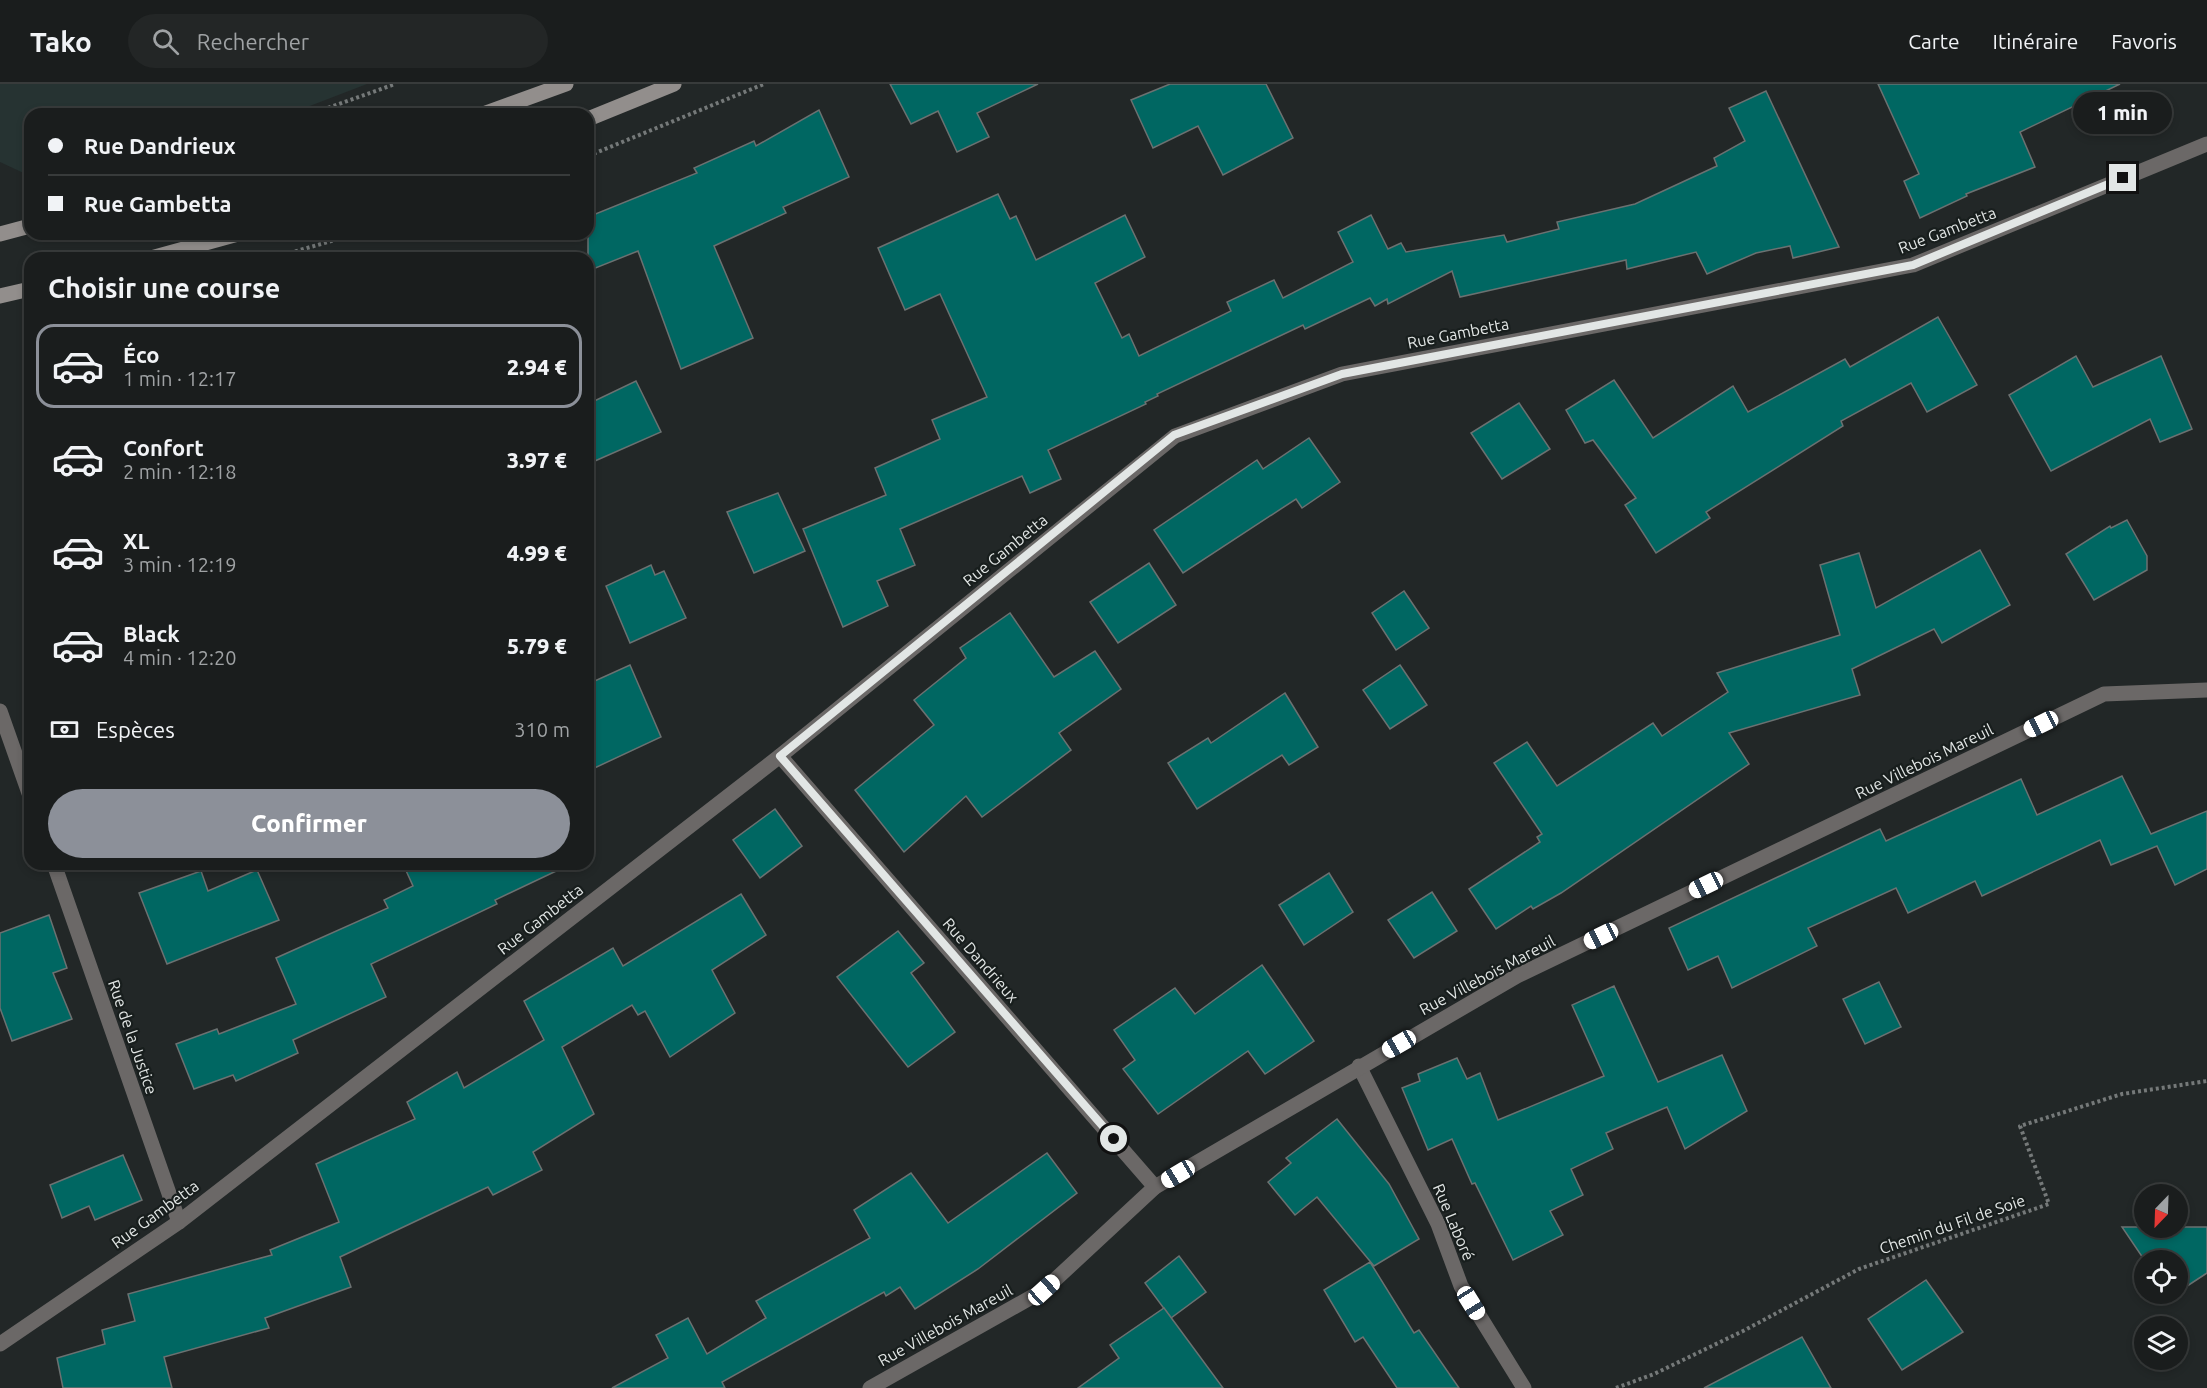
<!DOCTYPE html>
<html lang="fr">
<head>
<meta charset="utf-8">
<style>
  :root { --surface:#1a1d1d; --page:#232626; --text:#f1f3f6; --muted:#9fa2a4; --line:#383b3b; --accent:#8c9099 }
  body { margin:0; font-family:Ubuntu,sans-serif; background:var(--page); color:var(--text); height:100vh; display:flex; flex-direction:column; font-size:22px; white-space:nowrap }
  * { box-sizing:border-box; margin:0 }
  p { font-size:20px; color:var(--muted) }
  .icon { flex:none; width:33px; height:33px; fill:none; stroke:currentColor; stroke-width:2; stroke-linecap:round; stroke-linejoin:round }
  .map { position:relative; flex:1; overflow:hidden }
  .details { position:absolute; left:24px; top:168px; width:570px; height:618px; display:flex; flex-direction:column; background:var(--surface); border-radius:18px; box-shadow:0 3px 9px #0003,0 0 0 2px var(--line) }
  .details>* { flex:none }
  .hud { position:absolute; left:24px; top:24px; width:570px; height:132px; border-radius:18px; box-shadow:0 3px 9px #0003,0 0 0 2px var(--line); display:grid; align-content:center; height:132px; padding:0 24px; background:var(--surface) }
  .needle { width:39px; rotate:203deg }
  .controls { position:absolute; left:2134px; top:1100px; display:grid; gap:12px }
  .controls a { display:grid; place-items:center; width:54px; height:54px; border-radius:50%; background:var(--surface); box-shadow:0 3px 9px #0003,0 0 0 2px var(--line); font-size:30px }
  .end { position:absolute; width:27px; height:27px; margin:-14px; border:8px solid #e2e6e5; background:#111; box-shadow:0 0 0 3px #111 }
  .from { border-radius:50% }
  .bubble { position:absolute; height:42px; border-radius:21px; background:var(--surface); box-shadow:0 3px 9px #0003,0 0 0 2px var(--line); font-size:20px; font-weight:800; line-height:42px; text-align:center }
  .car { position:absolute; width:18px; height:36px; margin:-18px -9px; border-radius:8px; box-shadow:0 0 4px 2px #0007; background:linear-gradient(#fff 24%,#345 0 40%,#fff 0 76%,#345 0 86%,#fff 0) }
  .hud b { display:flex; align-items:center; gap:21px; height:57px; font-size:22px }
  .hud b+b { border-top:2px solid var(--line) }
  .hud i { width:15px; height:15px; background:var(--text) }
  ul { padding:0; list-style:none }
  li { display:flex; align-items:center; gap:18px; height:84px; margin:0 12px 9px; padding:0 12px; border:3px solid transparent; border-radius:18px }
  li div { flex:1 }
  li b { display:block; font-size:22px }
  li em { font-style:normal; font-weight:800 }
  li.on { border-color:var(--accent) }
  li>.icon { width:54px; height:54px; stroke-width:1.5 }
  h2 { padding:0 24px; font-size:27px; line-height:72px }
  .pay { display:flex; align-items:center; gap:15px; height:66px; padding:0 24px; font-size:22px }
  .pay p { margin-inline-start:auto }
  .button { display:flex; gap:12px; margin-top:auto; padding:12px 24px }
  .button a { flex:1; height:69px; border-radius:36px; background:var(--accent); color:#fff; font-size:24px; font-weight:800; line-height:69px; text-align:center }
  header { display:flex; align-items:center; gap:36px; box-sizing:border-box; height:84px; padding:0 30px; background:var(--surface); border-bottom:2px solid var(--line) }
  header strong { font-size:28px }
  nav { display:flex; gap:33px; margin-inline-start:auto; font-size:21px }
  .search { width:420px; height:54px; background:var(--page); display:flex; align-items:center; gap:15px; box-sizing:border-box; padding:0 21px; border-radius:33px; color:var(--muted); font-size:22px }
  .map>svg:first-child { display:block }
  .built { fill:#263332 }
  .building { fill:#006762; stroke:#6b7171; stroke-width:1.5 }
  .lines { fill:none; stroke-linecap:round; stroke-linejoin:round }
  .path { stroke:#757979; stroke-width:4; stroke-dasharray:3 3; stroke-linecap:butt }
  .street { stroke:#6b6867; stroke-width:15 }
  .secondary { stroke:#928e8c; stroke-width:15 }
  .route { stroke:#e2e6e5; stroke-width:8 }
  .labels { text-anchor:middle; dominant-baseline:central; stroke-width:4.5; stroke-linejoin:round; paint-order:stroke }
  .street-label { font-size:16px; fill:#e2e6e5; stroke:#181e1d }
</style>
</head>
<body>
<header>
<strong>Tako</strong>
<div class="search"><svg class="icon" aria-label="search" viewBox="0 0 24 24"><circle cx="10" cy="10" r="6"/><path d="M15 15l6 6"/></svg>Rechercher</div>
<nav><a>Carte</a><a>Itinéraire</a><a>Favoris</a></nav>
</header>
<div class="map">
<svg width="2207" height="1304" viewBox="0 0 2207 1304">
  <rect width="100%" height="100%" fill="#222727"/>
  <path class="built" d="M0,0h367l-78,30h-259v62l-30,-14z"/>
  <g class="building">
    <path d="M890,0h148l-61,29 12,24 -32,15 -19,-41 -27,13z"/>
    <path d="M1170,0h96l27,54 -70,37 -25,-49 -45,22 -22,-48z"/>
    <path d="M1878,0h242l-100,48 15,35 -69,27 1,2 -47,22 -16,-37 15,-7z"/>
    <path d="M1766,7l73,156 -46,11 -3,-12 -34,7 -49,21 -11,-22 -69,17 -1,-9 -166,37 -8,-26 -64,33 -1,-5 -12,7 -5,-8 -65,31 -2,-4 -146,69 1,2 -13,6 1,2 -98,46 13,29 -31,14 -8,-17 -122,53 15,36 -38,16 11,25 -45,21 -40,-98 83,-34 -11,-27 65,-29 -8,-19 55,-23 -47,-103 -35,16 -27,-62 120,-54 12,25 6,-3 20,44 89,-45 20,42 -50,26 27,55 7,-4 10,22 92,-45 -4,-9 47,-22 9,18 70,-36 -15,-30 33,-17 17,34 13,-6 5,9 98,-17 3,7 52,-13 -2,-7 78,-18 82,-38 -3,-8 31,-17 -16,-33z"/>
    <path d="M819,26l30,67 -66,30 3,6 -72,33 39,92 -72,31 -43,-118 -50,20v-54l109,-44 -3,-5 60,-27 2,5z"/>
    <path d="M1938,233l39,68 -50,27 -16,-29 -70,38 2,5 -137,86 4,6 -54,35 -31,-48 11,-7 -43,-58 -8,3 -19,-33 48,-30 39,58 80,-52 15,26 97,-53 5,8z"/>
    <path d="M2076,272l17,31 68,-31 31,73 -32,13 -10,-23 -99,52 -42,-76z"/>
    <path d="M636,297l25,51 -73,32v-60z"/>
    <path d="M1519,319l31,46 -48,30 -31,-46z"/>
    <path d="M1309,354l31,44 -38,26 -6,-9 -113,74 -29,-43 103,-70 6,9z"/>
    <path d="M778,409l27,58 -51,22 -27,-61z"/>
    <path d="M2127,436l20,36v14l-53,30 -28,-46 44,-28 1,2z"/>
    <path d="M1980,466l30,55 -68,38 -8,-14 -82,40 8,26 -131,38 20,31 -188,129 -28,16 -2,-3 -35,23 -27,-40 71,-47 -3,-5 5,-3 -48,-71 33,-21 30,44 96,-63 9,13 66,-44 -11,-19 123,-38 -20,-70 39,-12 17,55z"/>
    <path d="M1149,479l27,42 -58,38 -28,-41z"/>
    <path d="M651,481l4,10 9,-4 22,47 -56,25 -24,-57z"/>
    <path d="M1404,507l25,37 -33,22 -24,-37z"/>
    <path d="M1010,529l44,64 41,-26 26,38 -62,44 12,17 -89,67 -16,-21 -62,56 -49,-62 79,-65 -20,-25 52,-42 -6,-10z"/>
    <path d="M630,581l31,72 -73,34v-87z"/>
    <path d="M1400,581l27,40 -37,24 -27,-39z"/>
    <path d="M1285,609l33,54 -29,18 -7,-10 -85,54 -29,-46 40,-25 3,5z"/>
    <path d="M2122,692l29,58 56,-23v58l-32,16 -18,-39 -46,19 -11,-25 -118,56 -7,-15 -67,32 -12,-25 -88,40 9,18 -85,42 -14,-32 -30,14 -19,-42 211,-99 6,12 135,-62 16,36z"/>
    <path d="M775,725l27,37 -42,32 -27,-38z"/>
    <path d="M403,780h168l-76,36 2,4 -126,60 15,33 -93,43 5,13 -62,28 -3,-6 -39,14 -18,-45 41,-15 2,5 77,-30 -20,-46 112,-50 -4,-8 29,-14z"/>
    <path d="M257,786l22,50 -112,44 -28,-71 62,-22 7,20z"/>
    <path d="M1329,789l24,39 -49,33 -25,-40z"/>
    <path d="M1432,808l25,39 -43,27 -26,-38z"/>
    <path d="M741,810l25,41 -54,35 23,43 -65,44 -25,-46 -7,4 -6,-10 -70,42 32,67 -61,38 9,18 -49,25 -5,-8 -148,70 11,30 -86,31 4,10 -105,29 8,31h-109l-6,-30 48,-14 -3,-14 33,-9 -7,-27 144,-39 -2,-5 69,-28 -23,-58 99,-45 -8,-17 50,-30 7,16 80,-48 -20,-39 89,-53 10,18z"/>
    <path d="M49,831l18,53 -14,5 19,46 -60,22 -12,-33v-75z"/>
    <path d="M898,847l26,32 -13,10 44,59 -47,35 -71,-90z"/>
    <path d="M1262,881l52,76 -49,33 -17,-23 -90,63 -35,-45 12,-9 -21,-30 61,-42 20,26z"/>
    <path d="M1879,898l22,45 -36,17 -22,-45z"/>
    <path d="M1614,902l44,96 64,-27 25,56 -62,38 -18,-42 -61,26 7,16 -42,20 12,26 -33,16 13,24 -50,25 -38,-77 -3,1 -20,-45 -24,11 -26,-62 18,-7 -2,-7 39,-16 10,21 13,-6 18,47 106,-44 -32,-71z"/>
    <path d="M1337,1035l52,65 30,55 -45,27 -57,-69 -22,18 -27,-33 23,-19 -5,-5z"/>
    <path d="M1047,1069l30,40 -99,76 -63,40 -15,-22 -14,9 -2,-4 -162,90 3,6h-113l56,-30 -12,-23 32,-17 19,36 59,-36 -10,-17 114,-63 -16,-28 57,-37 37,50z"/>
    <path d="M123,1071l19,45 -47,20 -6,-14 -27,12 -12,-33z"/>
    <path d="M2122,1143h85v46l-29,19v-32l-33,1z"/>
    <path d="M1179,1172l27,36 -35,26 -26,-35z"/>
    <path d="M1370,1178l44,71 5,-3 40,58h-62l-34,-51 -8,5 -31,-52z"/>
    <path d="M1926,1196l37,52 -61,38 -34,-51z"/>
    <path d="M1164,1224l59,80h-145l41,-30 -9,-13z"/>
    <path d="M1802,1253l29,51h-127z"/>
  </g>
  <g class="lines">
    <g class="path">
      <path d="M311,30l84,-30"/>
      <path d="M588,72l176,-72"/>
      <path d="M272,174l84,-24"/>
      <path d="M1616,1304l38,-14 89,-43 116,-62 190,-65 -29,-78 102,-32 85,-13"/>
    </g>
    <g class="street">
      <path d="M0,627l30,85"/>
      <path d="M780,672l375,431"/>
      <path d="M54,780l125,358"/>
      <path d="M1359,982l79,158 23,62 63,102"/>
      <path d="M0,1260l179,-122 601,-466 395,-320 167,-62 571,-109 294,-121"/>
      <path d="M870,1304l174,-98 111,-103 362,-211 587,-282 103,-4"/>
    </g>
    <g class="secondary">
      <path d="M483,30l83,-30"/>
      <path d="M588,35l86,-35"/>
      <path d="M0,150l30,-8"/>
      <path d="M151,174l87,-24"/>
      <path d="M0,212l30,-7"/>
    </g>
  </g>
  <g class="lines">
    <path class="route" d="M1114,1055l-334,-383 394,-321 168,-61 571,-109 210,-87"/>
  </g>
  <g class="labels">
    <g class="street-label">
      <text transform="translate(1947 146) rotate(-21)">Rue Gambetta</text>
      <text transform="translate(1458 249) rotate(-11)">Rue Gambetta</text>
      <text transform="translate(1005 466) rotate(-39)">Rue Gambetta</text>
      <text transform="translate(1924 677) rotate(-26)">Rue Villebois Mareuil</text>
      <text transform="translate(540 835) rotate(-38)">Rue Gambetta</text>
      <text transform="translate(981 876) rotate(49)">Rue Dandrieux</text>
      <text transform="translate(1487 891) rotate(-28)">Rue Villebois Mareuil</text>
      <text transform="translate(133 953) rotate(71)">Rue de la Justice</text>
      <text transform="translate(155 1130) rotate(-36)">Rue Gambetta</text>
      <text transform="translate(1454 1138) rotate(67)">Rue Laboré</text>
      <text transform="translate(1952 1140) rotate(-19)">Chemin du Fil de Soie</text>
      <text transform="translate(945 1241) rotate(-29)">Rue Villebois Mareuil</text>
    </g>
  </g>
</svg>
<div class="controls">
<a><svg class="needle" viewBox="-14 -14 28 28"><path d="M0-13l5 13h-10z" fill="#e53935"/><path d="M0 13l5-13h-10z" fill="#9fa2a4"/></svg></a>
<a><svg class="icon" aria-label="locate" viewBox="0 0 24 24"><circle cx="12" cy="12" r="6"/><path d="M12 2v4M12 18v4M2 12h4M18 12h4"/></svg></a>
<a><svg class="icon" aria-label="layers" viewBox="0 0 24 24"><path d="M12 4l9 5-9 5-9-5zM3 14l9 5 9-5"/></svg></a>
</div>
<i class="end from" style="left:1114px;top:1055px"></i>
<i class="end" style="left:2123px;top:94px"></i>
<div class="bubble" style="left:2073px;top:8px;width:99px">1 min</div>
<i class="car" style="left:2041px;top:640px;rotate:244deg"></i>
<i class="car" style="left:1706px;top:801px;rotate:244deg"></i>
<i class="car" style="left:1601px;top:852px;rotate:244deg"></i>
<i class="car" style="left:1399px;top:960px;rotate:240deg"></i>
<i class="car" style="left:1178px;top:1090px;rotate:239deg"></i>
<i class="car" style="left:1044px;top:1206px;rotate:48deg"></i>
<i class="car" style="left:1471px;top:1219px;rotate:148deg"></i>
<div class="hud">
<b><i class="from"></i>Rue Dandrieux</b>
<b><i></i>Rue Gambetta</b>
</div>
<section class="details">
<h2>Choisir une course</h2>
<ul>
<li class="on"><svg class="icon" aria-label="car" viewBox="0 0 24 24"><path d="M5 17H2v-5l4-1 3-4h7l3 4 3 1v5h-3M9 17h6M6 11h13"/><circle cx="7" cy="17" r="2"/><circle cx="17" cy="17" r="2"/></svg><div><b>Éco</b><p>1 min · 12:17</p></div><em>2.94 €</em></li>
<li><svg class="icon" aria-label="car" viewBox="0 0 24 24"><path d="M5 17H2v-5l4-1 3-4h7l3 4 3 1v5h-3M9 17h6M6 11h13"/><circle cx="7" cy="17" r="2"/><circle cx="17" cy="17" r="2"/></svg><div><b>Confort</b><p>2 min · 12:18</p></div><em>3.97 €</em></li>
<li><svg class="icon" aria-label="car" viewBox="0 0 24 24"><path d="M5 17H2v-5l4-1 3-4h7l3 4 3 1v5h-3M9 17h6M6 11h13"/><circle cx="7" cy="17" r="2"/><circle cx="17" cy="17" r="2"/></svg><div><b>XL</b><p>3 min · 12:19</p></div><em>4.99 €</em></li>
<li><svg class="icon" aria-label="car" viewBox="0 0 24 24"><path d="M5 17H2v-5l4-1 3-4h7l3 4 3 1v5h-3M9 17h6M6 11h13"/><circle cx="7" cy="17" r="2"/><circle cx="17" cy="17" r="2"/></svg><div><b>Black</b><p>4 min · 12:20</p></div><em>5.79 €</em></li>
</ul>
<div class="pay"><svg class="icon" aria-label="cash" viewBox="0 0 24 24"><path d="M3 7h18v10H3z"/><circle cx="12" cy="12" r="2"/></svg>Espèces<p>310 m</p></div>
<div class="button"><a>Confirmer</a></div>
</section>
</div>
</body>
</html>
